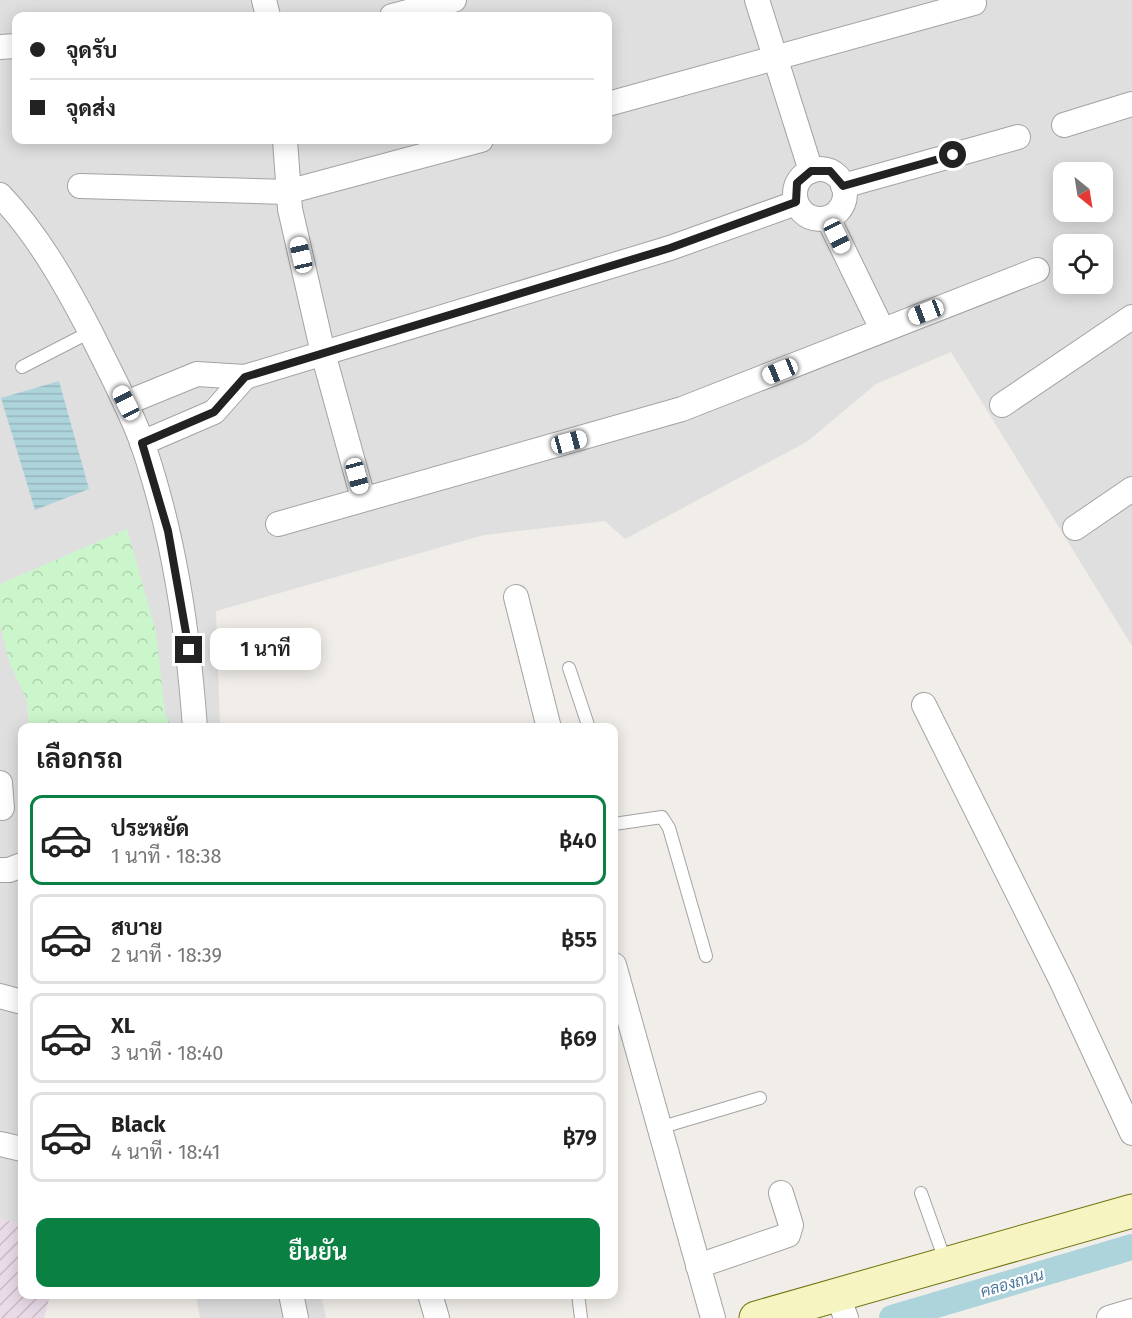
<!DOCTYPE html>
<html lang="th">
<head>
<meta charset="utf-8">
<style>
  :root { --surface:#fff; --page:#f2f2f2; --text:#222; --muted:#767676; --line:#e0e0e0; --accent:#0b8043 }
  body { margin:0; font-family:"Fira Sans",Sarabun,sans-serif; background:var(--page); color:var(--text); height:100vh; display:flex; flex-direction:column; font-size:22px; white-space:nowrap }
  * { box-sizing:border-box; margin:0 }
  p { font-size:20px; color:var(--muted) }
  .icon { flex:none; width:33px; height:33px; fill:none; stroke:currentColor; stroke-width:2; stroke-linecap:round; stroke-linejoin:round }
  .map { position:relative; flex:1; overflow:hidden }
  .panel { position:absolute; left:18px; top:723px; width:600px; height:576px; display:flex; flex-direction:column; background:var(--surface); border-radius:12px; box-shadow:0 3px 15px #0003 }
  .panel>* { flex:none }
  .guide { position:absolute; left:12px; top:12px; width:600px; height:132px; border-radius:12px; box-shadow:0 3px 15px #0003; display:grid; align-content:center; height:132px; padding:0 18px; background:var(--surface) }
  .needle { width:39px; rotate:150deg }
  .controls { position:absolute; left:1053px; top:162px; display:grid; gap:12px }
  .controls a { display:grid; place-items:center; width:60px; height:60px; border-radius:12px; background:var(--surface); box-shadow:0 3px 15px #0003; font-size:30px }
  .end { position:absolute; width:27px; height:27px; margin:-14px; border:8px solid #222; background:#fff; box-shadow:0 0 0 3px #fff }
  .from { border-radius:50% }
  .bubble { position:absolute; height:42px; border-radius:12px; background:var(--surface); box-shadow:0 3px 15px #0003; font-size:20px; font-weight:600; line-height:42px; text-align:center }
  .car { position:absolute; width:18px; height:36px; margin:-18px -9px; border-radius:8px; box-shadow:0 0 4px 2px #0007; background:linear-gradient(#fff 24%,#345 0 40%,#fff 0 76%,#345 0 86%,#fff 0) }
  .guide b { display:flex; align-items:center; gap:21px; height:57px; font-size:22px }
  .guide b+b { border-top:2px solid var(--line) }
  .guide i { width:15px; height:15px; background:var(--text) }
  ul { padding:0; list-style:none }
  li { display:flex; align-items:center; gap:18px; height:90px; margin:0 12px 9px; padding:0 6px; border:3px solid var(--line); border-radius:12px }
  li div { flex:1 }
  li b { display:block; font-size:22px }
  li em { font-style:normal; font-weight:600 }
  li.active { border-color:var(--accent) }
  li>.icon { width:54px; height:54px; stroke-width:1.5 }
  h2 { padding:0 18px; font-size:27px; line-height:72px }
  .primary-button { display:flex; gap:12px; margin-top:auto; padding:12px 18px }
  .primary-button a { flex:1; height:69px; border-radius:12px; background:var(--accent); color:#fff; font-size:24px; font-weight:600; line-height:69px; text-align:center }
  .map>svg:first-child { display:block }
  .residential { fill:#dfdfdf; fill-rule:evenodd }
  .industrial { fill:url(#industrial-furrows) }
  .park { fill:url(#park-crowns) }
  .water { fill:url(#water-rules) }
  .lines { fill:none; stroke-linecap:round; stroke-linejoin:round }
  .canal { stroke:#add3db; stroke-width:26 }
  .lane-casing { stroke:#a3a3a3; stroke-width:14 }
  .street-casing { stroke:#a3a3a3; stroke-width:26 }
  .secondary-casing { stroke:#6f740d; stroke-width:35 }
  .lane { stroke:#fff; stroke-width:12 }
  .street { stroke:#fff; stroke-width:24 }
  .secondary { stroke:#f6f5c2; stroke-width:33 }
  .route { stroke:#222; stroke-width:8 }
  .labels { text-anchor:middle; dominant-baseline:central; stroke-width:4.5; stroke-linejoin:round; paint-order:stroke }
  .water-label { font-size:16px; font-style:italic; fill:#4c799c; stroke:#fff }
</style>
</head>
<body>
<div class="map">
<svg width="1132" height="1318" viewBox="0 0 1132 1318">
  <defs>
    <pattern id="industrial-furrows" width="10" height="10" patternUnits="userSpaceOnUse" patternTransform="scale(1.5)"><rect width="10" height="10" fill="#eadbe8"/><path d="M-1 1l2-2M0 10L10 0M9 11l2-2" fill="none" stroke="#c8bcc7"/></pattern>
    <pattern id="park-crowns" width="20" height="18" patternUnits="userSpaceOnUse" patternTransform="scale(1.5)"><rect width="20" height="18" fill="#cbf6cb"/><path d="M2 6a3 3 0 1 1 6 0M12 15a3 3 0 1 1 6 0" fill="none" stroke="#aed3ae"/></pattern>
    <pattern id="water-rules" width="6" height="5" patternUnits="userSpaceOnUse" patternTransform="scale(1.5)"><rect width="6" height="5" fill="#add3db"/><path d="M0 2.5h6" fill="none" stroke="#95b5bc"/></pattern>
  </defs>
  <rect width="100%" height="100%" fill="#f1eee9"/>
  <g class="residential">
    <path d="M0,0h1132v646l-181,-294 -75,32 -68,57 -183,98 -20,-18 -121,14 -268,76 4,116 -198,1v496l-22,-5zM16,16h592v124h-592zM1064,172h38v40h-38zM1064,244h38v40h-38z"/>
    <path d="M196,1295h125l5,23h-126z"/>
  </g>
  <path class="industrial" d="M0,1219l22,5v70l28,1 -6,23h-44z"/>
  <path class="park" d="M127,529l29,103 9,81 6,14h-142l-2,-26 -18,-40 -9,-36v-41z"/>
  <path class="water" d="M59,381l30,108 -54,21 -34,-112z"/>
  <g class="lines">
    <path class="canal" d="M892,1318l240,-71"/>
    <defs>
      <g id="lane">
        <path d="M22,367l68,-35"/>
        <path d="M569,668l20,60"/>
        <path d="M614,824l48,-7 7,11 37,128"/>
        <path d="M659,1128l101,-30"/>
        <path d="M921,1193l25,70"/>
        <path d="M578,1294l3,24"/>
      </g>
      <g id="street">
        <path d="M264,0l4,16"/>
        <path d="M757,0l54,171"/>
        <path d="M392,16l62,-16"/>
        <path d="M0,47l16,-1"/>
        <path d="M608,104l366,-101"/>
        <path d="M1064,125l68,-21"/>
        <path d="M285,140l5,69 33,144 40,145"/>
        <circle cx="820" cy="194" r="25"/>
        <path d="M80,186l207,6 194,-52"/>
        <path d="M843,186l175,-49"/>
        <path d="M0,195c38,40 65,88 90,136 18,37 38,73 52,111 32,92 46,189 53,286"/>
        <path d="M828,218l54,111"/>
        <path d="M126,403l71,-29 48,3 425,-129 126,-45"/>
        <path d="M1002,405l130,-88"/>
        <path d="M142,443l72,-31 31,-35"/>
        <path d="M278,524l404,-115 355,-139"/>
        <path d="M1075,528l57,-39"/>
        <path d="M516,597l33,131"/>
        <path d="M924,705l138,277 70,151"/>
        <path d="M0,783l2,25"/>
        <path d="M0,870h9l13,-5"/>
        <path d="M614,965l99,353"/>
        <path d="M0,996l22,6"/>
        <path d="M0,1144l22,5"/>
        <path d="M698,1266l90,-31 3,-10 -10,-32"/>
        <path d="M291,1294l5,24"/>
        <path d="M430,1294l7,24"/>
        <path d="M838,1296l8,22"/>
        <path d="M1109,1318l23,-7"/>
      </g>
      <path id="secondary" d="M756,1318l376,-107"/>
    </defs>
    <use href="#lane" class="lane-casing"/>
    <use href="#street" class="street-casing"/>
    <use href="#secondary" class="secondary-casing"/>
    <use href="#lane" class="lane"/>
    <use href="#street" class="street"/>
    <use href="#secondary" class="secondary"/>
  </g>
  <g class="lines">
    <path class="route" d="M189,650l-21,-119 -26,-88 72,-31 31,-35 425,-129 126,-46 1,-19 14,-12h19l13,15 110,-31"/>
  </g>
  <g class="labels">
    <g class="water-label">
      <text transform="translate(1012 1283) rotate(-16)">คลองถนน</text>
    </g>
  </g>
</svg>
<div class="controls">
<a><svg class="needle" viewBox="-14 -14 28 28"><path d="M0-13l5 13h-10z" fill="#e53935"/><path d="M0 13l5-13h-10z" fill="#767676"/></svg></a>
<a><svg class="icon" aria-label="locate" viewBox="0 0 24 24"><circle cx="12" cy="12" r="6"/><path d="M12 2v4M12 18v4M2 12h4M18 12h4"/></svg></a>
</div>
<i class="end from" style="left:953px;top:155px"></i>
<i class="end" style="left:189px;top:650px"></i>
<div class="bubble" style="left:210px;top:628px;width:111px">1 นาที</div>
<i class="car" style="left:837px;top:236px;rotate:154deg"></i>
<i class="car" style="left:301px;top:255px;rotate:347deg"></i>
<i class="car" style="left:926px;top:312px;rotate:249deg"></i>
<i class="car" style="left:780px;top:371px;rotate:248deg"></i>
<i class="car" style="left:126px;top:403px;rotate:333deg"></i>
<i class="car" style="left:569px;top:442px;rotate:75deg"></i>
<i class="car" style="left:357px;top:476px;rotate:165deg"></i>
<div class="guide">
<b><i class="from"></i>จุดรับ</b>
<b><i></i>จุดส่ง</b>
</div>
<section class="panel">
<h2>เลือกรถ</h2>
<ul>
<li class="active"><svg class="icon" aria-label="car" viewBox="0 0 24 24"><path d="M5 17H2v-5l4-1 3-4h7l3 4 3 1v5h-3M9 17h6M6 11h13"/><circle cx="7" cy="17" r="2"/><circle cx="17" cy="17" r="2"/></svg><div><b>ประหยัด</b><p>1 นาที · 18:38</p></div><em>฿40</em></li>
<li><svg class="icon" aria-label="car" viewBox="0 0 24 24"><path d="M5 17H2v-5l4-1 3-4h7l3 4 3 1v5h-3M9 17h6M6 11h13"/><circle cx="7" cy="17" r="2"/><circle cx="17" cy="17" r="2"/></svg><div><b>สบาย</b><p>2 นาที · 18:39</p></div><em>฿55</em></li>
<li><svg class="icon" aria-label="car" viewBox="0 0 24 24"><path d="M5 17H2v-5l4-1 3-4h7l3 4 3 1v5h-3M9 17h6M6 11h13"/><circle cx="7" cy="17" r="2"/><circle cx="17" cy="17" r="2"/></svg><div><b>XL</b><p>3 นาที · 18:40</p></div><em>฿69</em></li>
<li><svg class="icon" aria-label="car" viewBox="0 0 24 24"><path d="M5 17H2v-5l4-1 3-4h7l3 4 3 1v5h-3M9 17h6M6 11h13"/><circle cx="7" cy="17" r="2"/><circle cx="17" cy="17" r="2"/></svg><div><b>Black</b><p>4 นาที · 18:41</p></div><em>฿79</em></li>
</ul>
<div class="primary-button"><a>ยืนยัน</a></div>
</section>
</div>
</body>
</html>
